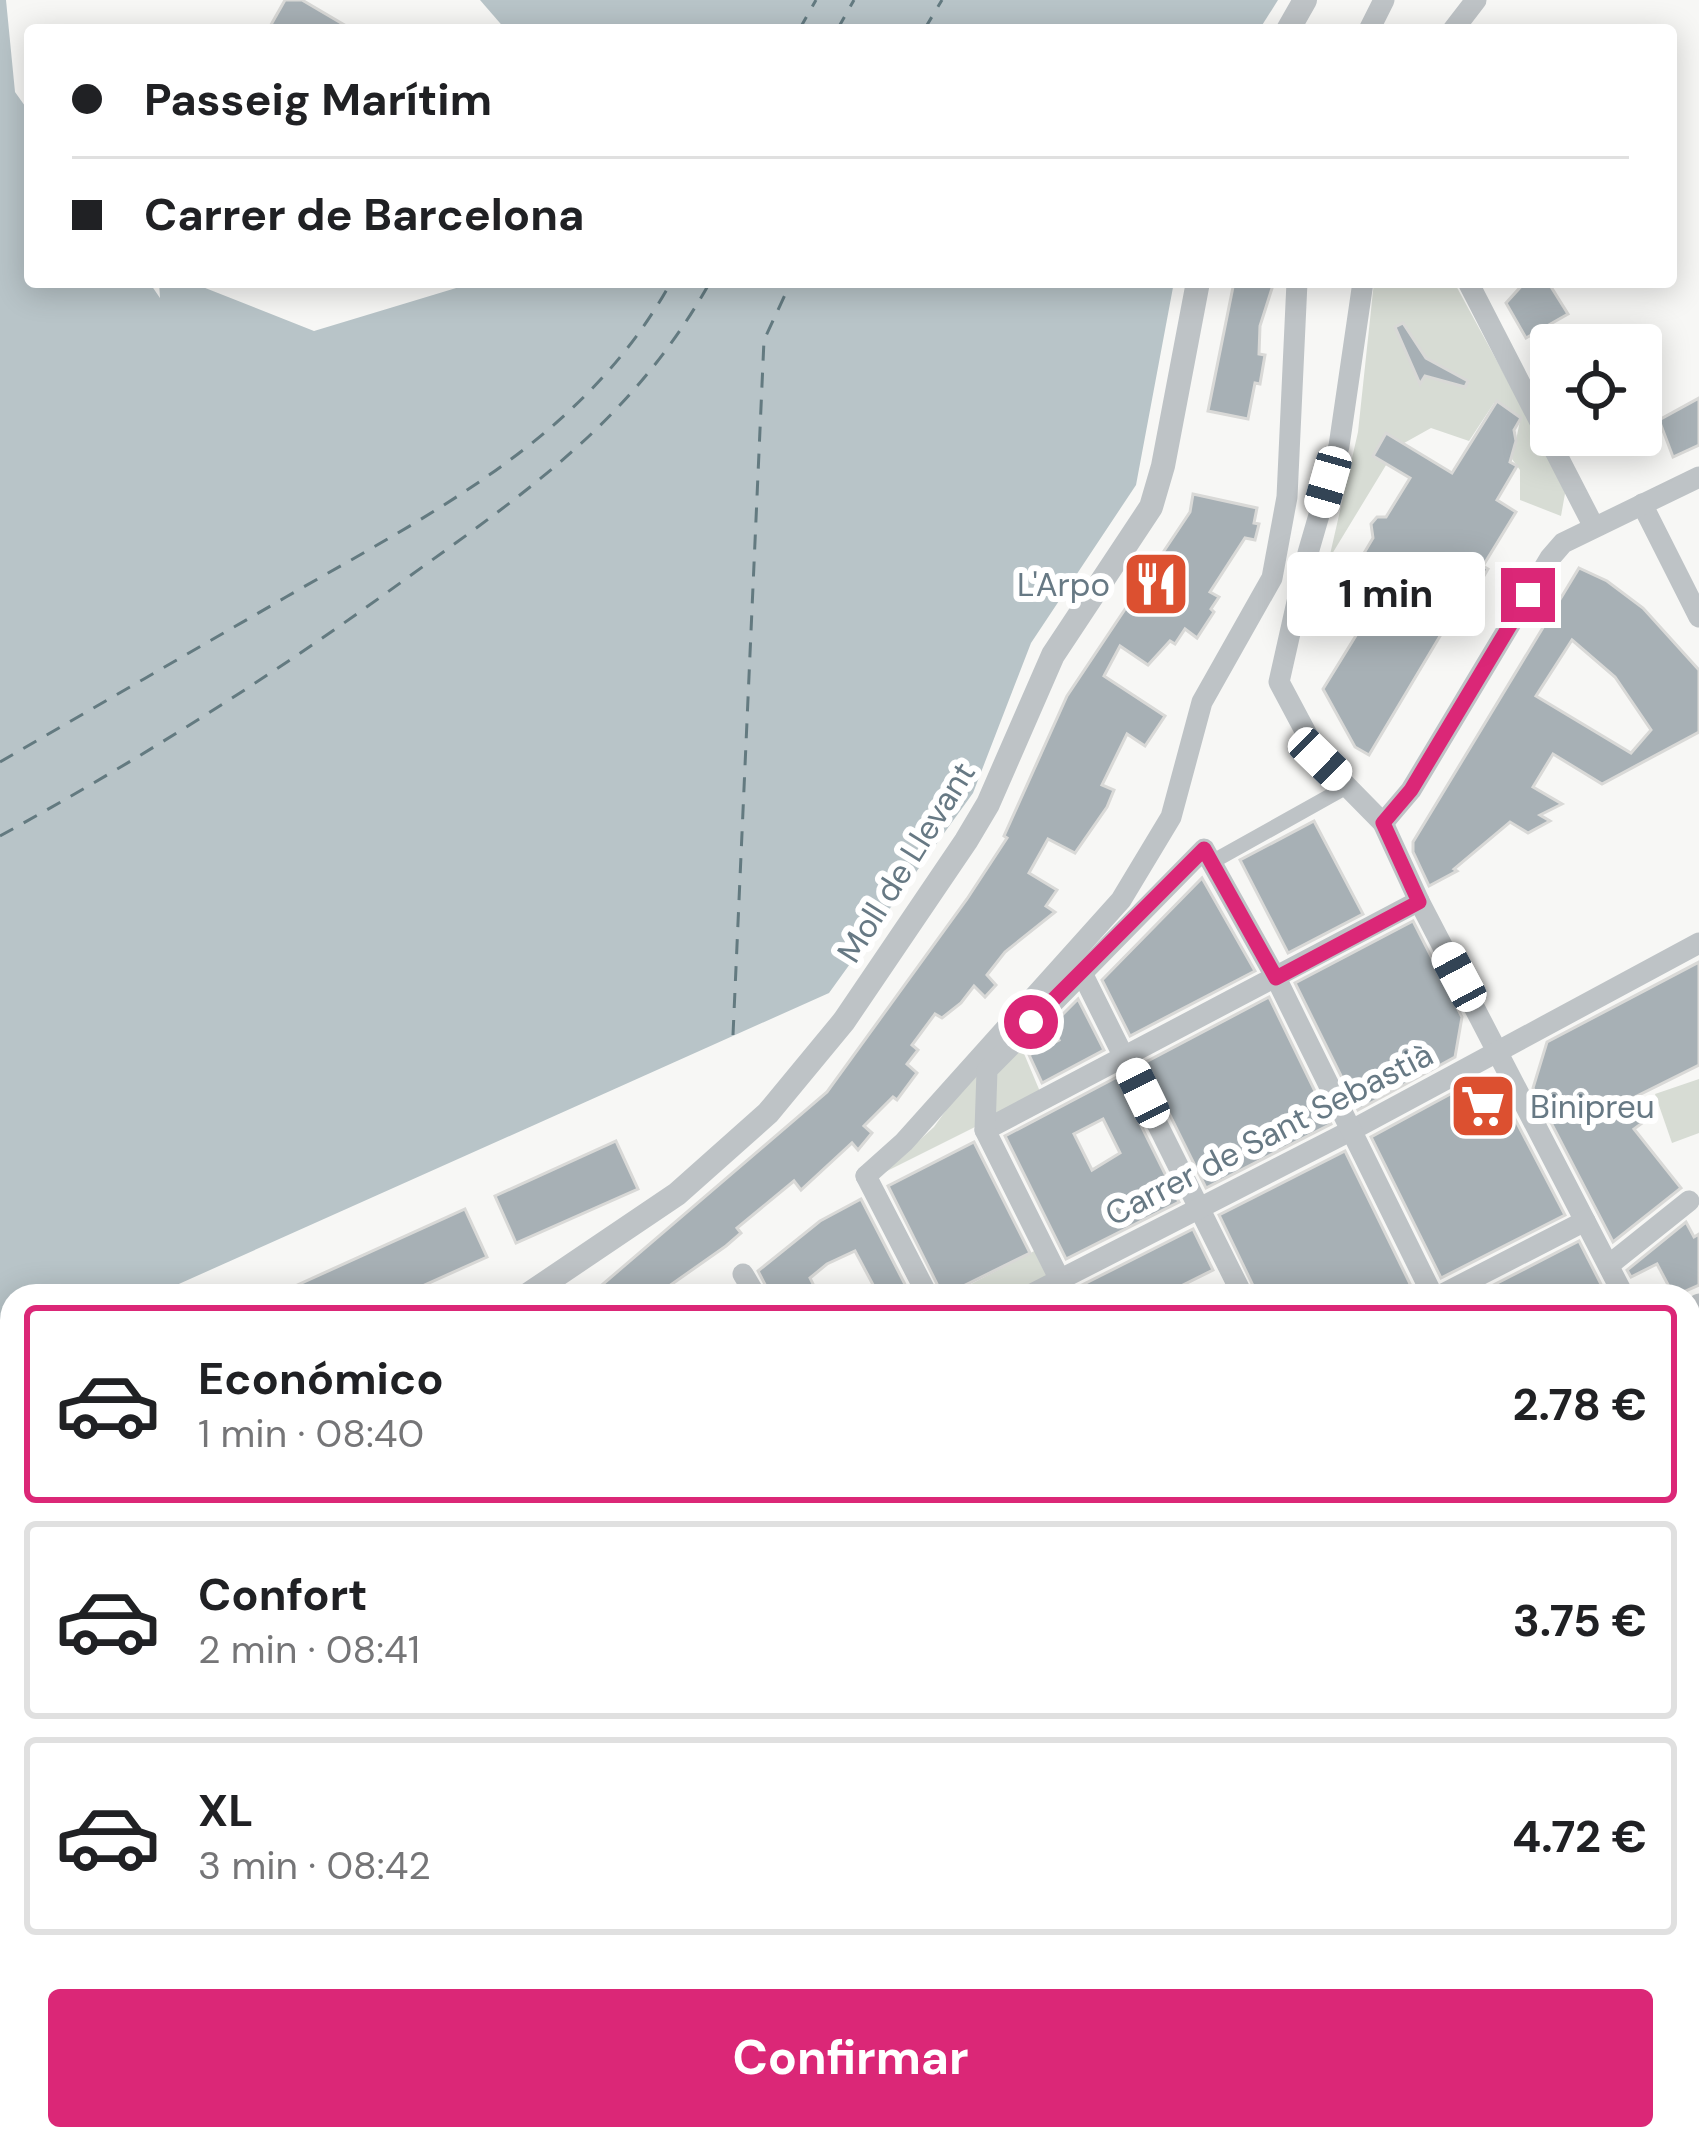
<!DOCTYPE html>
<html lang="es">
<head>
<meta charset="utf-8">
<style>
  :root { --surface:#fff; --page:#f6f6f6; --text:#202124; --muted:#757577; --line:#e0e0e0; --accent:#db2777 }
  body { margin:0; font-family:"DM Sans",sans-serif; background:var(--page); color:var(--text); height:100vh; display:flex; flex-direction:column; font-size:45px; white-space:nowrap }
  * { box-sizing:border-box; margin:0 }
  p { font-size:39px; color:var(--muted) }
  .icon { flex:none; width:66px; height:66px; fill:none; stroke:currentColor; stroke-width:2; stroke-linecap:round; stroke-linejoin:round }
  .map { position:relative; flex:1; overflow:hidden }
  .sheet { position:absolute; left:0px; top:1284px; width:1701px; height:867px; display:flex; flex-direction:column; background:var(--surface); border-radius:36px 36px 0 0; box-shadow:0 6px 30px #0003 }
  .sheet>* { flex:none }
  .guide { position:absolute; left:24px; top:24px; width:1653px; height:264px; border-radius:12px; box-shadow:0 6px 30px #0003; display:grid; align-content:center; height:264px; padding:0 48px; background:var(--surface) }
  .controls { position:absolute; left:1530px; top:324px; display:grid; gap:24px }
  .controls a { display:grid; place-items:center; width:132px; height:132px; border-radius:12px; background:var(--surface); box-shadow:0 6px 30px #0003; font-size:60px }
  .end { position:absolute; width:54px; height:54px; margin:-27px; border:15px solid #db2777; background:#fff; box-shadow:0 0 0 6px #fff }
  .from { border-radius:50% }
  .bubble { position:absolute; height:84px; border-radius:12px; background:var(--surface); box-shadow:0 6px 30px #0003; font-size:39px; font-weight:700; line-height:84px; text-align:center }
  .car { position:absolute; width:36px; height:72px; margin:-36px -18px; border-radius:15px; box-shadow:0 0 9px 3px #0007; background:linear-gradient(#fff 24%,#345 0 40%,#fff 0 76%,#345 0 86%,#fff 0) }
  .guide b { display:flex; align-items:center; gap:42px; height:114px; font-size:45px }
  .guide b+b { border-top:3px solid var(--line) }
  .guide i { width:30px; height:30px; background:var(--text) }
  ul { padding:21px 0 0; list-style:none }
  li { display:flex; align-items:center; gap:36px; height:198px; margin:0 24px 18px; padding:0 24px; border:6px solid var(--line); border-radius:12px }
  li div { flex:1 }
  li b { display:block; font-size:45px }
  li em { font-style:normal; font-weight:700 }
  li.selected { border-color:var(--accent) }
  li>.icon { width:108px; height:108px; stroke-width:1.5 }
  .cta { display:flex; gap:24px; margin-top:auto; padding:24px 48px }
  .cta a { flex:1; height:138px; border-radius:12px; background:var(--accent); color:#fff; font-size:48px; font-weight:700; line-height:138px; text-align:center }
  .map>svg:first-child { display:block }
  .green { fill:#d7dcd4 }
  .water { fill:#b8c4c8 }
  .lines { fill:none; stroke-linecap:round; stroke-linejoin:round }
  .ferry { stroke:#637a80; stroke-width:3; stroke-dasharray:15 12; stroke-linecap:butt }
  .building { fill:#a7b0b5; stroke:#d9d9d7; stroke-width:3; fill-rule:evenodd }
  .pedestrian { stroke:#bec3c6; stroke-width:15 }
  .minor { stroke:#bec3c6; stroke-width:21 }
  .tertiary { stroke:#bec3c6; stroke-width:24 }
  .route { stroke:#db2777; stroke-width:15 }
  .labels { text-anchor:middle; dominant-baseline:central; stroke-width:12; stroke-linejoin:round; paint-order:stroke }
  .poi-label { font-size:33px; fill:#677984; stroke:#fff; text-anchor:end }
  .street-label { font-size:33px; fill:#677984; stroke:#fff }
</style>
</head>
<body>
<div class="map">
<svg width="1699" height="2149" viewBox="0 0 1699 2149">
  <rect width="100%" height="100%" fill="#f7f7f5"/>
  <g class="green">
    <path d="M1374,282h80l112,206 -5,28 -41,-16v-30l-8,-11 8,-38 -26,-18 -25,38 -38,-13 -34,19 -68,112 29,-127z"/>
    <path d="M1015,1032l26,62 -158,79 51,-46 33,-46z"/>
    <path d="M1699,1079v54l-27,10 -17,-49z"/>
    <path d="M1040,1248l8,26 -30,22h-70z"/>
  </g>
  <g class="water">
    <path d="M0,0h6l9,92 15,21v169h119l11,16 -1,-16h31l124,49 162,-49h698l-38,203 -105,158 -58,150 -144,200 -677,303h-140v63l-12,5z"/>
    <path d="M480,0h798l-19,30h-753z"/>
  </g>
  <g class="lines">
    <g class="ferry">
      <path d="M799,30l17,-30"/>
      <path d="M837,30l17,-30"/>
      <path d="M924,30l18,-30"/>
      <path d="M0,762c95,-55 191,-110 286,-165 148,-85 300,-160 385,-315"/>
      <path d="M0,836c142,-78 277,-163 407,-258 124,-89 227,-160 303,-296"/>
      <path d="M733,1035l31,-695 27,-58"/>
    </g>
  </g>
  <g class="building">
    <path d="M285,0h17l51,30h-85z"/>
    <path d="M1234,282h40l-14,44 -1,28 6,1 -5,29 -5,-1 -7,36 -40,-8z"/>
    <path d="M1525,282h23l20,32 -42,24 -20,-35z"/>
    <path d="M1403,323l23,35 42,23 -3,6 -40,-11 -5,8 -25,-57z"/>
    <path d="M1699,398v47l-26,12 -14,-37z"/>
    <path d="M1497,401l24,17 -7,12 2,11 -6,21 7,4 -20,34 19,12 -33,54 5,3 -20,34 -5,-4 -14,22 -80,134 -14,-8 -32,-58 45,-73 -30,-19 35,-59 -2,-14 6,-7h9l24,-39 -37,-22 13,-23 66,40z"/>
    <path d="M1193,494l64,14 -3,15 5,1 -4,16 -10,-2 -35,54 9,5 -8,12 3,3 -17,26 -12,-9 -10,15 -5,-3 -22,24 -28,-19 -16,30 61,40 -20,30 -18,-12 -25,51 12,5 -7,17 -32,46 -27,-14 -19,34 28,17 -11,16 9,6 -50,40 -18,23 9,10 -11,12 -11,-11 -13,17 -19,15 -7,-4 -23,31 6,5 -11,14 10,9 -20,27 -4,-3 -29,29 8,7 -14,17 -6,-7 -51,47 -7,-9 -57,47 4,5 -15,13 -71,50h-66l238,-204 140,-193 40,-61 -3,-2 63,-140 123,-184z"/>
    <path d="M1579,568l28,13 36,27 56,62v62l-97,52 -49,-30 -20,33 29,17 -22,11 10,6 -22,12 -18,-11 -56,47 3,2 -28,15 -16,-34v-10zM1572,640l43,37 36,53 -20,23 -95,-57z"/>
    <path d="M1314,821l49,93 -75,39 -48,-93z"/>
    <path d="M1202,878l53,93 -125,65 -28,-56z"/>
    <path d="M1413,921l49,96 -7,40 -97,53 -63,-127z"/>
    <path d="M1699,962v103l-66,33 16,20 -15,11 47,59 -68,54 -80,-154 14,-46z"/>
    <path d="M1269,997l62,127 -125,64 -62,-125z"/>
    <path d="M1078,999l26,51 -62,33 -13,-28 30,-15 -8,-14z"/>
    <path d="M1117,1077l62,125 -113,57 -61,-123zM1103,1119l17,34 -28,17 -18,-36z"/>
    <path d="M1467,1085l36,11 62,119 -124,63 -70,-141z"/>
    <path d="M616,1141l22,48 -122,54 -21,-47z"/>
    <path d="M974,1142l56,111 -87,43 -55,-110z"/>
    <path d="M1345,1151l71,145h-158l-39,-81z"/>
    <path d="M861,1199l50,97h-32l-24,-45 -28,13 -17,14 9,18h-48l-13,-25 62,-50z"/>
    <path d="M465,1209l22,48 -87,39h-127z"/>
    <path d="M1686,1222l8,15 5,-3v51l-25,11 -17,-32 -26,13 -4,-7z"/>
    <path d="M1193,1229l20,41 -52,26h-78l-3,-10z"/>
    <path d="M1579,1241l28,55h-135z"/>
  </g>
  <g class="lines">
    <g class="pedestrian">
      <path d="M1212,862l136,-76"/>
      <path d="M0,1782l12,-16"/>
      <path d="M33,2139l10,10"/>
      <path d="M156,2139l16,10"/>
      <path d="M10,2149l4,-10"/>
      <path d="M395,2149l5,-10"/>
    </g>
    <g class="minor">
      <path d="M1369,30l15,-30"/>
      <path d="M1453,30l23,-30"/>
      <path d="M1363,282l-24,164 -31,107 -29,129 41,77 63,64 36,78 205,395"/>
      <path d="M1468,282l126,245"/>
      <path d="M1642,504l57,113"/>
      <path d="M1383,823l28,-33 139,-232 13,-15 136,-66"/>
      <path d="M1082,973l161,323"/>
      <path d="M985,1130l434,-229"/>
      <path d="M866,1176l38,-34 217,-242 50,-83 31,-115 70,-124 15,-81 10,-215"/>
      <path d="M866,1176l62,120"/>
      <path d="M1609,1265l80,-64"/>
      <path d="M743,1274l13,22"/>
      <path d="M1028,1296l324,-166 347,-187"/>
      <path d="M1068,1296l-83,-166 2,-60 217,-221 72,129 157,318"/>
      <path d="M1439,1296l146,-75"/>
      <path d="M1689,1310l10,-6"/>
      <path d="M1689,1496l10,-1"/>
      <path d="M0,1786l12,10"/>
      <path d="M1689,1809l10,2"/>
      <path d="M0,2035l12,8"/>
      <path d="M1689,2050l10,2"/>
      <path d="M935,2139l41,10"/>
      <path d="M188,2149l7,-10"/>
      <path d="M620,2149l6,-10"/>
      <path d="M1054,2149l5,-10"/>
      <path d="M1315,2149l4,-10"/>
    </g>
    <g class="tertiary">
      <path d="M1288,30l17,-30"/>
      <path d="M526,1296l151,-102 91,-81 76,-92 122,-180 22,-37 65,-149 98,-148 12,-41 35,-184"/>
      <path d="M0,1490l12,-6"/>
    </g>
  </g>
  <g class="lines">
    <path class="route" d="M1031,1022l173,-173 72,129 143,-76 -36,-79 28,-33 117,-195"/>
  </g>
  <defs>
    <symbol id="restaurant-square" viewBox="-11 -11 22 22"><rect x="-9" y="-9" width="18" height="18" rx="4" fill="#dc5030" stroke="#fff"/><path d="M-5-6h1v4h1v-4h1v4h1v-4h1v5L-1.5 .5V6h-2V.5L-5-1ZM5-6V6H3V1.5H1.5Q1.5-4 5-6Z" fill="#fff"/></symbol>
    <symbol id="supermarket-square" viewBox="-11 -11 22 22"><rect x="-9" y="-9" width="18" height="18" rx="4" fill="#dc5030" stroke="#fff"/><path d="M-6-5.5h2.5l.6 2H6L4.5 2H-2.5L-4.4-4H-6ZM-1.5 3.2a1.3 1.3 0 1 0 .1 0ZM3 3.2a1.3 1.3 0 1 0 .1 0Z" fill="#fff"/></symbol>
  </defs>
  <g fill-rule="evenodd">
    <use href="#restaurant-square" x="1118" y="546" width="76" height="76"/>
    <use href="#supermarket-square" x="1445" y="1068" width="76" height="76"/>
  </g>
  <g class="labels">
    <g class="poi-label">
      <text x="1110" y="584">L'Arpo</text>
      <text x="1530" y="1106" text-anchor="start">Binipreu</text>
    </g>
    <g class="street-label">
      <text transform="translate(906 862) rotate(-58)">Moll de Llevant</text>
      <text transform="translate(1269 1134) rotate(-27)">Carrer de Sant Sebastià</text>
    </g>
  </g>
</svg>
<div class="controls">
<a><svg class="icon" aria-label="locate" viewBox="0 0 24 24"><circle cx="12" cy="12" r="6"/><path d="M12 2v4M12 18v4M2 12h4M18 12h4"/></svg></a>
</div>
<i class="end from" style="left:1031px;top:1022px"></i>
<i class="end" style="left:1528px;top:595px"></i>
<div class="bubble" style="left:1287px;top:552px;width:198px">1 min</div>
<i class="car" style="left:1328px;top:482px;rotate:196deg"></i>
<i class="car" style="left:1320px;top:759px;rotate:134deg"></i>
<i class="car" style="left:1459px;top:977px;rotate:332deg"></i>
<i class="car" style="left:1143px;top:1093px;rotate:334deg"></i>
<div class="guide">
<b><i class="from"></i>Passeig Marítim</b>
<b><i></i>Carrer de Barcelona</b>
</div>
<section class="sheet">
<ul>
<li class="selected"><svg class="icon" aria-label="car" viewBox="0 0 24 24"><path d="M5 17H2v-5l4-1 3-4h7l3 4 3 1v5h-3M9 17h6M6 11h13"/><circle cx="7" cy="17" r="2"/><circle cx="17" cy="17" r="2"/></svg><div><b>Económico</b><p>1 min · 08:40</p></div><em>2.78 €</em></li>
<li><svg class="icon" aria-label="car" viewBox="0 0 24 24"><path d="M5 17H2v-5l4-1 3-4h7l3 4 3 1v5h-3M9 17h6M6 11h13"/><circle cx="7" cy="17" r="2"/><circle cx="17" cy="17" r="2"/></svg><div><b>Confort</b><p>2 min · 08:41</p></div><em>3.75 €</em></li>
<li><svg class="icon" aria-label="car" viewBox="0 0 24 24"><path d="M5 17H2v-5l4-1 3-4h7l3 4 3 1v5h-3M9 17h6M6 11h13"/><circle cx="7" cy="17" r="2"/><circle cx="17" cy="17" r="2"/></svg><div><b>XL</b><p>3 min · 08:42</p></div><em>4.72 €</em></li>
</ul>
<div class="cta"><a>Confirmar</a></div>
</section>
</div>
</body>
</html>
